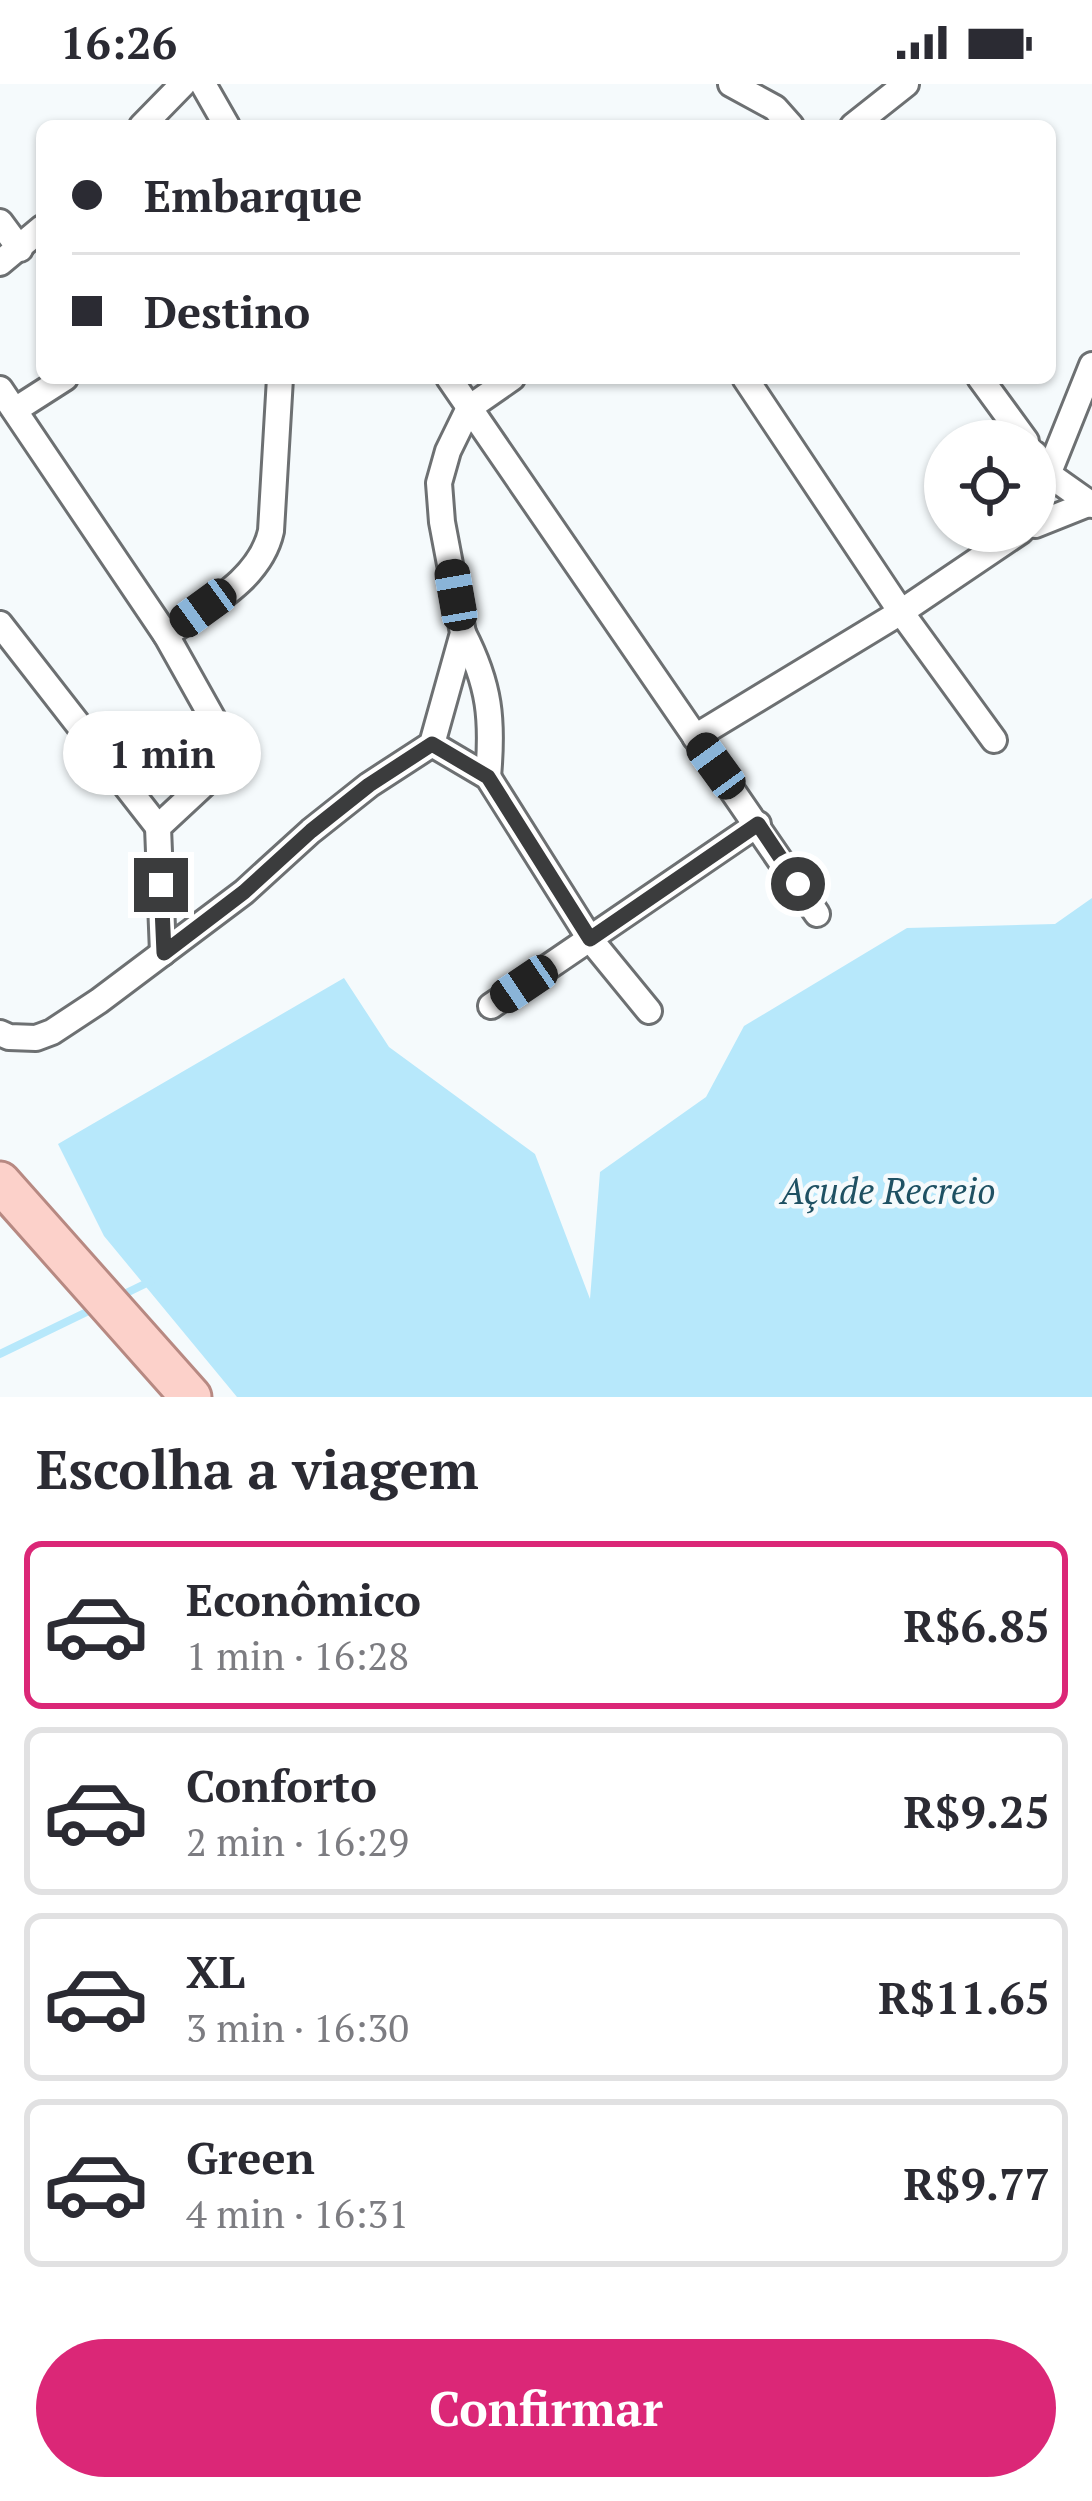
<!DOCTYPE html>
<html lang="pt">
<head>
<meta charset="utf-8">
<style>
  :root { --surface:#fff; --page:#f7f7f7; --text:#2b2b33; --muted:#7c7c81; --line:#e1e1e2; --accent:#db2777 }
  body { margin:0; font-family:"PT Serif",serif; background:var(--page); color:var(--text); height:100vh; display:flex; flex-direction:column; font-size:45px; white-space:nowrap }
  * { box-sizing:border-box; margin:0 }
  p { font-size:39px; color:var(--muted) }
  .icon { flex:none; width:66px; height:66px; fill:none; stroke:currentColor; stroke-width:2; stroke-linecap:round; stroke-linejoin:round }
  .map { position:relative; height:1313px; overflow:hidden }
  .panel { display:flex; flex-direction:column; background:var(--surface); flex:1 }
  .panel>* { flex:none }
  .top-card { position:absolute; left:36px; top:36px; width:1020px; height:264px; border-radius:18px; box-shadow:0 3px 9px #0004; display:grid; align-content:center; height:264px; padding:0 36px; background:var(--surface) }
  .controls { position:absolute; left:924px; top:336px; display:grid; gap:24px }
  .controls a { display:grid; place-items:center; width:132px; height:132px; border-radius:50%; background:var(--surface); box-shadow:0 3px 9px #0004; font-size:60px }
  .end { position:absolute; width:54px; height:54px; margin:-27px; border:15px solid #3b3c3d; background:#fff; box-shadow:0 0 0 6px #fff }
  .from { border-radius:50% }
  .bubble { position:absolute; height:84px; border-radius:42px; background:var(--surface); box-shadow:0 3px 9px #0004; font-size:39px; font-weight:600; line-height:84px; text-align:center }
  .car { position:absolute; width:36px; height:72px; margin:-36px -18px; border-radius:15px; box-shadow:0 0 9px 3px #0007; background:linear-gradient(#222 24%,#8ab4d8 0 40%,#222 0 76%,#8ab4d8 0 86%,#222 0) }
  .top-card b { display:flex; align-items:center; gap:42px; height:114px; font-size:45px }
  .top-card b+b { border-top:3px solid var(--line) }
  .top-card i { width:30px; height:30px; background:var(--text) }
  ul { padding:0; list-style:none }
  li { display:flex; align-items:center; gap:36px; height:168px; margin:0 24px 18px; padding:0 12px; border:6px solid var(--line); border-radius:18px }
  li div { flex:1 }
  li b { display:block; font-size:45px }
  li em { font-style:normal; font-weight:600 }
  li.on { border-color:var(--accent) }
  li>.icon { width:108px; height:108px; stroke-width:1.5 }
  h2 { padding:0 36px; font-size:54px; line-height:144px }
  .primary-button { display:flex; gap:24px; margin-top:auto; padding:24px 36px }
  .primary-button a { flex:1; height:138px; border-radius:72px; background:var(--accent); color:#fff; font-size:48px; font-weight:600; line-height:138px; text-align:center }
  .status { display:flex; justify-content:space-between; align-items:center; height:84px; padding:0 60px; background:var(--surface); direction:ltr }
  .status svg { height:33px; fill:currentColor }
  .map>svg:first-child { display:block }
  .water { fill:#b7e8fb }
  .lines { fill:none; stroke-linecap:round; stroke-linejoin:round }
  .stream { stroke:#b7e8fb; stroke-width:8 }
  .minor-casing { stroke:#6d7072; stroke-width:30 }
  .primary-casing { stroke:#b78982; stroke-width:45 }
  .minor { stroke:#fff; stroke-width:24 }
  .primary { stroke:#fcd1ca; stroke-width:39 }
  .route { stroke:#3b3c3d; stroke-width:15 }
  .labels { text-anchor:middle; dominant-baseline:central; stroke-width:9; stroke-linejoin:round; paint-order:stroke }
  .water-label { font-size:36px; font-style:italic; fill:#1f5163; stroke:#f5fafc }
</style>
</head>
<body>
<div class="status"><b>16:26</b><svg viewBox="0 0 49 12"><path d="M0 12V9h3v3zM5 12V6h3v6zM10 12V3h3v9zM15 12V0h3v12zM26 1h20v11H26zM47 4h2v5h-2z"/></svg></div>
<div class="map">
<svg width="1092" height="1313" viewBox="0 0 1092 1313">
  <rect width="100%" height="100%" fill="#f5fafc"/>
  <path class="water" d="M1092,814v499h-855l-133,-161 -46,-92 286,-166 45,69 146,107 55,145 10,-127 106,-75 38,-71 163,-98 148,-4z"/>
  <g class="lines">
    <g class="stream">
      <path d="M116,1214l35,-17"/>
      <path d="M0,1270l97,-47"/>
    </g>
    <defs>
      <g id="minor">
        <path d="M203,0l24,42"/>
        <path d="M731,0l44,24 16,18"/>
        <path d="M142,42l41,-42"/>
        <path d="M853,42l53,-42"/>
        <path d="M0,138l20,27"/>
        <path d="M0,179l42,-35"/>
        <path d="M449,294l368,536"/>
        <path d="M745,294l156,234 93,128"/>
        <path d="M980,294l46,63"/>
        <path d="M0,305l166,246 51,91 4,22 -6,26 -57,53 5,126"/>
        <path d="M15,326l50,-32"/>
        <path d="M1035,370l16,22 41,29"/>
        <path d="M1035,423l57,-142"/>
        <path d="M1035,441l53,-21"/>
        <path d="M0,540l158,203"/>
        <path d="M463,549c27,52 30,87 25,144"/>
        <path d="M166,551c39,-28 94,-54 105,-104l9,-153"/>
        <path d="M695,653l206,-125 120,-81"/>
        <path d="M432,660l56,33 102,162 59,72"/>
        <path d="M491,922l267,-182"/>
        <path d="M0,949l9,4 27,1 16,-6 47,-31 145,-109 67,-61 58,-46 63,-41 31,-111 -21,-111 -3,-39 9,-32 21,-43 43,-30"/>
      </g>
      <path id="primary" d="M0,1098l191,215"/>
    </defs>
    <use href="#minor" class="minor-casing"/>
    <use href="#primary" class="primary-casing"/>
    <use href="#minor" class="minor"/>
    <use href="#primary" class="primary"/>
  </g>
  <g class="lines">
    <path class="route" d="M161,801l3,68 80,-61 67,-61 58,-46 63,-41 56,33 102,162 168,-115 40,60"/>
  </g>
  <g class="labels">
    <g class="water-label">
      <text x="888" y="1106">Açude Recreio</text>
    </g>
  </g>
</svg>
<div class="controls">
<a><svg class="icon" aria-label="locate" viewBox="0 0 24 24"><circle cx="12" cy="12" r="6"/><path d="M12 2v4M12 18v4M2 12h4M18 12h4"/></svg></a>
</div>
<i class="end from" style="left:798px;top:800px"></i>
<i class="end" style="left:161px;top:801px"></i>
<div class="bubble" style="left:63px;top:627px;width:198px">1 min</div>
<i class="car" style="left:456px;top:511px;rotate:350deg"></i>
<i class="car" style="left:203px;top:524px;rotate:234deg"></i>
<i class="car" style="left:716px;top:682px;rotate:324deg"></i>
<i class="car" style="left:524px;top:900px;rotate:236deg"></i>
<div class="top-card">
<b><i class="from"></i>Embarque</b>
<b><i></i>Destino</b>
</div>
</div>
<section class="panel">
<h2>Escolha a viagem</h2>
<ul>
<li class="on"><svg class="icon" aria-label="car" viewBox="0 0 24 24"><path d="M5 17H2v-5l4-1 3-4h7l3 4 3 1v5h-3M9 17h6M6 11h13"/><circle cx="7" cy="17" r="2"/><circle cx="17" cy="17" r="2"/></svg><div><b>Econômico</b><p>1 min · 16:28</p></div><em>R$6.85</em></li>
<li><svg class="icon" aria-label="car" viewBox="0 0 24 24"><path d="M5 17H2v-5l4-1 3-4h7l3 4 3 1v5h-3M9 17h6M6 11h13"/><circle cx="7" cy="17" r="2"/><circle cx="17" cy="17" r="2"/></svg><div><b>Conforto</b><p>2 min · 16:29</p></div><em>R$9.25</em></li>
<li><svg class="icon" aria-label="car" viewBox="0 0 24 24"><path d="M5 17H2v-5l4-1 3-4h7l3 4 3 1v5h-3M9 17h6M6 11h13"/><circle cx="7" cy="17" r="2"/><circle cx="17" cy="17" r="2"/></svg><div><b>XL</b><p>3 min · 16:30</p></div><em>R$11.65</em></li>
<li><svg class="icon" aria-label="car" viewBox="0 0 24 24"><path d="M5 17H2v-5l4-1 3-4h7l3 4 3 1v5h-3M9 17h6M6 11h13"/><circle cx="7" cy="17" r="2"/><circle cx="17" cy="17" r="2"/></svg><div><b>Green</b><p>4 min · 16:31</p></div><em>R$9.77</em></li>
</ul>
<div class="primary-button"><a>Confirmar</a></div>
</section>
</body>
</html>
